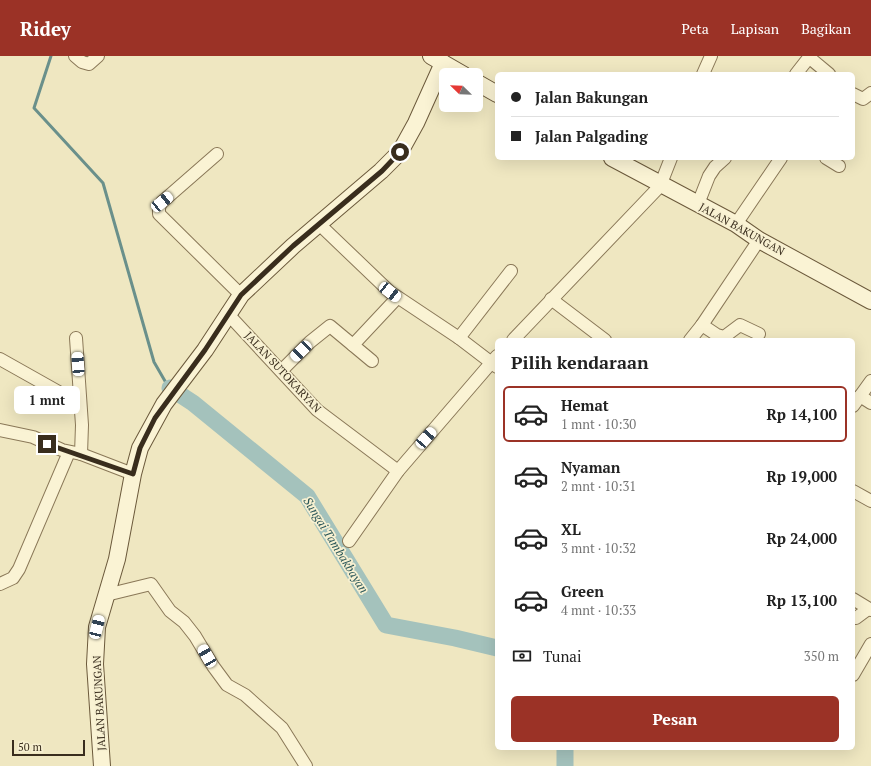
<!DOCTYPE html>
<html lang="id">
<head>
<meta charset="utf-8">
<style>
  :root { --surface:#fff; --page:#f6f6f6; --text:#222; --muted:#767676; --line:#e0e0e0; --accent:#9b3226 }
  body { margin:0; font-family:"PT Serif",serif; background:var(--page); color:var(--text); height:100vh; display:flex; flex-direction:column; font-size:15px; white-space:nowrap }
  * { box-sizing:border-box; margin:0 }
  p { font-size:13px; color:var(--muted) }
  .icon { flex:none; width:22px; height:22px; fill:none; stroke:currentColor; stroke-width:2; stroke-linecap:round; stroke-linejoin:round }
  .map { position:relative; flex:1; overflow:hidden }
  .sheet { position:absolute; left:495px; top:282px; width:360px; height:412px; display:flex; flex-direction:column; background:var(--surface); border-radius:6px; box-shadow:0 4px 16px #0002 }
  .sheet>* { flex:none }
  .top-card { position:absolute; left:495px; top:16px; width:360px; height:88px; border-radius:6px; box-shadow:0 4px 16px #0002; display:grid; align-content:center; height:88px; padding:0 16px; background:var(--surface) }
  .needle { width:26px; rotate:293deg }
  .tools { position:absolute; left:439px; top:12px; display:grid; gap:8px }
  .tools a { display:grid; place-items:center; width:44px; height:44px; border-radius:6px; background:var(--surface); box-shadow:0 4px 16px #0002; font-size:20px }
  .scale { position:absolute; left:12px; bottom:10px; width:73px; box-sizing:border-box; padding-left:4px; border:2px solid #392d1d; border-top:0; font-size:11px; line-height:14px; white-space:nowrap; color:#392d1d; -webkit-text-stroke:3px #f7f0d1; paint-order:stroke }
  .end { position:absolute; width:18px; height:18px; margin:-9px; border:5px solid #392d1d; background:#fff; box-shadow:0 0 0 2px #fff }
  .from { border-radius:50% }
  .bubble { position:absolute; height:28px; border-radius:6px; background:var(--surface); box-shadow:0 4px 16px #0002; font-size:13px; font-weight:700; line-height:28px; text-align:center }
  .car { position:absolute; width:12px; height:24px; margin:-12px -6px; border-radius:5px; box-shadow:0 0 3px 1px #0007; background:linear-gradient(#fff 24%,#345 0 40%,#fff 0 76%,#345 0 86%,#fff 0) }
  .top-card b { display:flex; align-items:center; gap:14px; height:38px; font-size:15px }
  .top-card b+b { border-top:1px solid var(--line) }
  .top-card i { width:10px; height:10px; background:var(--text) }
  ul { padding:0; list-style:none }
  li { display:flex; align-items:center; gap:12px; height:56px; margin:0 8px 6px; padding:0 8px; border:2px solid transparent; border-radius:6px }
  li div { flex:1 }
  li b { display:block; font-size:15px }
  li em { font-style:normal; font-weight:700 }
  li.selected { border-color:var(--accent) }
  li>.icon { width:36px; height:36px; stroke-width:1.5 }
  h2 { padding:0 16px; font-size:18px; line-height:48px }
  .pay { display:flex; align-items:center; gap:10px; height:44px; padding:0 16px; font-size:15px }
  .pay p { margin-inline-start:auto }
  .action { display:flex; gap:8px; margin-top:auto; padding:8px 16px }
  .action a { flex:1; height:46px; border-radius:6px; background:var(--accent); color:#fff; font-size:16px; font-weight:700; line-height:46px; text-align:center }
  header { display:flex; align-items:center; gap:24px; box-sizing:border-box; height:56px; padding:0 20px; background:var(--accent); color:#fff }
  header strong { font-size:19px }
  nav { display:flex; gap:22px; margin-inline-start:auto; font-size:14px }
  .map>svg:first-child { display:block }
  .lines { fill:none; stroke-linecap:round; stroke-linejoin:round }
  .stream { stroke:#6a908b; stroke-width:3 }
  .river { stroke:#a4c2bc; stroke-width:17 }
  .street-casing { stroke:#8a7858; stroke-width:14 }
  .secondary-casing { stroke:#6b593b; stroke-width:18 }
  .street { stroke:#faf3d4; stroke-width:12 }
  .secondary { stroke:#faf3d4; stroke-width:16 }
  .route { stroke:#392d1d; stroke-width:5 }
  .labels { text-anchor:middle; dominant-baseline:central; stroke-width:3.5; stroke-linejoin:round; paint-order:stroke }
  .street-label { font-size:11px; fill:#392d1d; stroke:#f7f0d1 }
  .water-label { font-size:12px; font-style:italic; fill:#2b5759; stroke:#f7f0d1 }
</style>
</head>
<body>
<header>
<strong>Ridey</strong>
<nav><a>Peta</a><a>Lapisan</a><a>Bagikan</a></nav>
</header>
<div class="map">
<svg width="871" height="710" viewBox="0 0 871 710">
  <rect width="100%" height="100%" fill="#efe7c1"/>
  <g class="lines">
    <path class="stream" d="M51,0l-17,52 69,75 51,179 15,26"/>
    <g class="river">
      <path d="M170,332l23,15 114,93 79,129 69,13 42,10"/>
      <path d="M565,710v-18"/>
    </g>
    <defs>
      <g id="street">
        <path d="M75,0l7,6 7,2 9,-8"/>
        <path d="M703,18l8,-18"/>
        <path d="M796,18l11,-14 4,-1 18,15"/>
        <path d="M853,38l10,5 8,-6"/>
        <path d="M217,98l-55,48 -3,5v7l82,81"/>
        <path d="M826,102l13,8"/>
        <path d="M698,148l11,-28 6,-9 10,-9"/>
        <path d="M319,168l71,68 69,46 38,29"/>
        <path d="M736,168l45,-66"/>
        <path d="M551,243l54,41"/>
        <path d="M227,257l90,97 81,61"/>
        <path d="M702,269l15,10 7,2 16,-12 19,9"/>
        <path d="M76,282l6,87 -1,29"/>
        <path d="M459,282l52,-67"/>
        <path d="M513,284l147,-154 11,-28"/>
        <path d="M690,284l12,-15 57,-85"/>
        <path d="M353,289l44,-47"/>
        <path d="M0,303l80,45"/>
        <path d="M282,314l28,-28 20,-16 42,35"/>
        <path d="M860,340l11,7"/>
        <path d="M853,350l18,-25"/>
        <path d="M0,374l33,7 29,13 19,4 52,20"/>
        <path d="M853,435l18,10"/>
        <path d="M349,485l49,-70 99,-115"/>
        <path d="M0,528l13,-6 6,-9 50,-117"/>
        <path d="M106,539l45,-11 19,27 14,11 11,14 18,30 14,19 18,10 37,33 24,38"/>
        <path d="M853,543l18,11"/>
        <path d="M856,562l12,-9"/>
        <path d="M853,619l18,-31"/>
      </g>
      <g id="secondary">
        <path d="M431,0l33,19"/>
        <path d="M476,26l21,12"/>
        <path d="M612,102l124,66 23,16 112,61"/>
        <path d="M102,710l-7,-102 2,-37 20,-68 16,-85 7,-26 24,-44 41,-54 36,-55 52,-49 88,-75 19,-19 16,-29 27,-60"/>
      </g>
    </defs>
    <use href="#street" class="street-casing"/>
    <use href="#secondary" class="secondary-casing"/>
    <use href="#street" class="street"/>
    <use href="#secondary" class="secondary"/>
  </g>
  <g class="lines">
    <path class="route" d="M47,388l86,30 7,-26 15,-30 50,-68 36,-55 52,-49 89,-75 18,-19"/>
  </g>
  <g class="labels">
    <g class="street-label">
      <text transform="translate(742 173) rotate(29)">JALAN BAKUNGAN</text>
      <text transform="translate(283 316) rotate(47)">JALAN SUTOKARYAN</text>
      <text transform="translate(99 647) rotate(-93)">JALAN BAKUNGAN</text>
    </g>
    <g class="water-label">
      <text transform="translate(336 489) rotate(58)">Sungai Tambakbayan</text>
    </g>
  </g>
</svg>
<div class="tools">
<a><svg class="needle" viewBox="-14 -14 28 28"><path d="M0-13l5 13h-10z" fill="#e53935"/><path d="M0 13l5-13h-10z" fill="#767676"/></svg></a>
</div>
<div class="scale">50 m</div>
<i class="end from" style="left:400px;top:96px"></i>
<i class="end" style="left:47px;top:388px"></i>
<div class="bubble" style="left:14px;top:330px;width:66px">1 mnt</div>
<i class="car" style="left:162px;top:146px;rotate:51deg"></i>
<i class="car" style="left:390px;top:236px;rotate:128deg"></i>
<i class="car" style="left:301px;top:295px;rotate:226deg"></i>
<i class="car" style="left:78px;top:308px;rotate:356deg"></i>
<i class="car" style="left:426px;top:382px;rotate:42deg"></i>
<i class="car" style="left:97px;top:571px;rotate:14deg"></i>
<i class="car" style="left:207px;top:600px;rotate:330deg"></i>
<div class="top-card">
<b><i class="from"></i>Jalan Bakungan</b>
<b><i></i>Jalan Palgading</b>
</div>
<section class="sheet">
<h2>Pilih kendaraan</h2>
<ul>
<li class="selected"><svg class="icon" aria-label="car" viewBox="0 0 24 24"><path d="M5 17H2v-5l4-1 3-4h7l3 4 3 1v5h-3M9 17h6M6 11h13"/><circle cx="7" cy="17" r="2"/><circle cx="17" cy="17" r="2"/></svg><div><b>Hemat</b><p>1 mnt · 10:30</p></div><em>Rp 14,100</em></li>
<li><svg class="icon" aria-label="car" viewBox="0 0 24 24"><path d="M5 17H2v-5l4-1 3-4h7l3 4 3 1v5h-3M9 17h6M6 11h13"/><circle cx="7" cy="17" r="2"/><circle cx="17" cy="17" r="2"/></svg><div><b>Nyaman</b><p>2 mnt · 10:31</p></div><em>Rp 19,000</em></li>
<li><svg class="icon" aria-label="car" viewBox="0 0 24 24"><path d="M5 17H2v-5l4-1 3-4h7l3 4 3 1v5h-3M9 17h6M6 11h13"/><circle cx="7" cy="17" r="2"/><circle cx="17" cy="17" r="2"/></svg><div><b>XL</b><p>3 mnt · 10:32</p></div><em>Rp 24,000</em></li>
<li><svg class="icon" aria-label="car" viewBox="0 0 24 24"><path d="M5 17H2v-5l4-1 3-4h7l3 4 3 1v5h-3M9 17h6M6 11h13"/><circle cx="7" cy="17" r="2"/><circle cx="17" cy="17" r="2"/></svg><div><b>Green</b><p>4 mnt · 10:33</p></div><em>Rp 13,100</em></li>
</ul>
<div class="pay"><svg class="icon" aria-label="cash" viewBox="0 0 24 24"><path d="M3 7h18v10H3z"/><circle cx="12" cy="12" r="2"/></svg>Tunai<p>350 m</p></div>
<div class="action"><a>Pesan</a></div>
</section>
</div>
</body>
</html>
